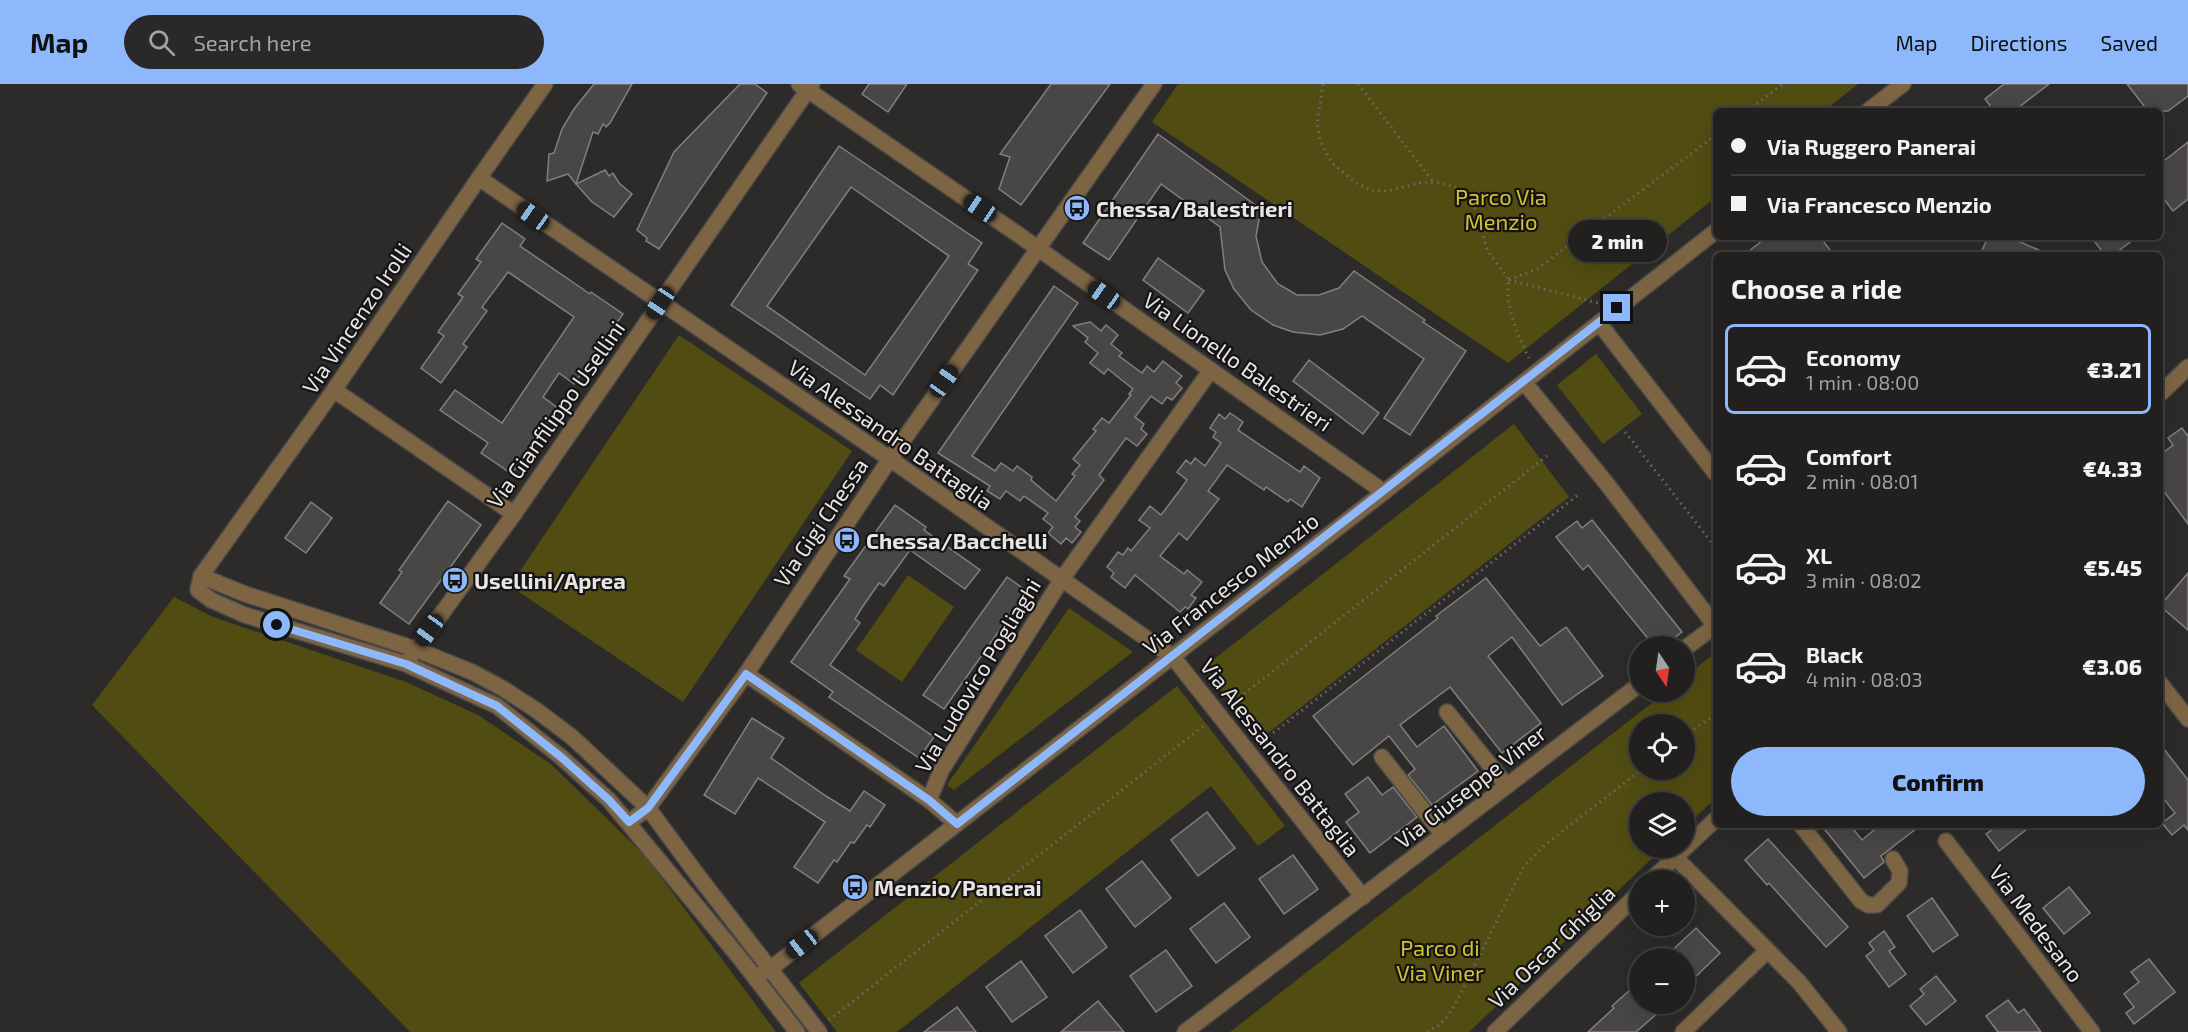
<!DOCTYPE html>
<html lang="en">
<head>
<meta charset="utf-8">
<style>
  :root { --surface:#22201f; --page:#2a2828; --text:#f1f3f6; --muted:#a2a3a4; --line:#3f3e3d; --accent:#8db9fc }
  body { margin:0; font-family:"Exo 2",sans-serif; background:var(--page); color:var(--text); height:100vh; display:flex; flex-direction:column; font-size:22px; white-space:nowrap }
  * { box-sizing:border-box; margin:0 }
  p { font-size:20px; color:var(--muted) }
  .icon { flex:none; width:33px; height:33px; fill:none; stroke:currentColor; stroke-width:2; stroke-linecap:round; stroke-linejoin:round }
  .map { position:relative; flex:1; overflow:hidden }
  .sheet { position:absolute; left:1713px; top:168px; width:450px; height:576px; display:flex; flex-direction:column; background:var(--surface); border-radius:9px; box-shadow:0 6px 24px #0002,0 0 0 2px var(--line) }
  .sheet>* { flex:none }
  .banner { position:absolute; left:1713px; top:24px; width:450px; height:132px; border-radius:9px; box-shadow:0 6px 24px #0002,0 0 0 2px var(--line); display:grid; align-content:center; height:132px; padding:0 18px; background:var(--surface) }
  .needle { width:39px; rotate:167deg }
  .buttons { position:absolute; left:1629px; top:552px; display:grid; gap:12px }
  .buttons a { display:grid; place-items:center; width:66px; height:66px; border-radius:50%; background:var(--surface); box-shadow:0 6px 24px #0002,0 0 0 2px var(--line); font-size:30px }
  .end { position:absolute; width:27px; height:27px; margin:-14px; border:8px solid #8db9fc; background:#111; box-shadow:0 0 0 3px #111 }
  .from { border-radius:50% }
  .bubble { position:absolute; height:42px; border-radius:21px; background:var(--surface); box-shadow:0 6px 24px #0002,0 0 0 2px var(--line); font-size:20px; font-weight:800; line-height:42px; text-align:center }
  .car { position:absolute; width:18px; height:36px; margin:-18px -9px; border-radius:8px; box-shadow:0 0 4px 2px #0007; background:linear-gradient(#222 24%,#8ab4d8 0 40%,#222 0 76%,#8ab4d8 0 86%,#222 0) }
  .banner b { display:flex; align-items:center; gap:21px; height:57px; font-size:22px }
  .banner b+b { border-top:2px solid var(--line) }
  .banner i { width:15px; height:15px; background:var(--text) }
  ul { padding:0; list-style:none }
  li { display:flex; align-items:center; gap:18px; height:90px; margin:0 12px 9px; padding:0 6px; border:3px solid transparent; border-radius:9px }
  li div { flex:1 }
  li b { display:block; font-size:22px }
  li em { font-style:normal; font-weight:800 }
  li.current { border-color:var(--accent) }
  li>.icon { width:54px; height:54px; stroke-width:1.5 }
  h2 { padding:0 18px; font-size:27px; line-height:72px }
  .primary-button { display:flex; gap:12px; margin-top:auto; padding:12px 18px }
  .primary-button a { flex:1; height:69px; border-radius:36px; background:var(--accent); color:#111; font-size:24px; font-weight:800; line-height:69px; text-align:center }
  header { display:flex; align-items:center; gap:36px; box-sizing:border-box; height:84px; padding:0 30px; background:var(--accent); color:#111 }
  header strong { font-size:28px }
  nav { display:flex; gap:33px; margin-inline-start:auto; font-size:21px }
  .search { width:420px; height:54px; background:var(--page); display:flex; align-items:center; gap:15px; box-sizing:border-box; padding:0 21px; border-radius:33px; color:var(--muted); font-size:22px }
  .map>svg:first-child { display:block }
  .green { fill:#514d12; fill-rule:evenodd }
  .building { fill:#494646; stroke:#827f7f; stroke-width:1.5; fill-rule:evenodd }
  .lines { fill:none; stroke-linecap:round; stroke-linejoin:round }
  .minor-casing { stroke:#4b4947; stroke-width:18 }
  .path { stroke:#6b6a68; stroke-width:3; stroke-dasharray:1.5 4.5; stroke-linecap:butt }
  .minor { stroke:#7d6544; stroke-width:15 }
  .route { stroke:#8db9fc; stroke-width:8 }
  .labels { text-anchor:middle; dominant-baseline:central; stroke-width:4.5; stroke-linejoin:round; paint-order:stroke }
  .park-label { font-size:22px; fill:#d0c431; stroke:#151313 }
  .poi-label { font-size:22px; font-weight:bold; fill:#e7e6e5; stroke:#151313; text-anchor:start }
  .street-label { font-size:22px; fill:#e7e6e5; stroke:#151313 }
</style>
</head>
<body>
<header>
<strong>Map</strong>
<div class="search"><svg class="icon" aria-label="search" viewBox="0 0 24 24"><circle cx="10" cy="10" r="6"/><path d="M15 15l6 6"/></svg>Search here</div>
<nav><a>Map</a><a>Directions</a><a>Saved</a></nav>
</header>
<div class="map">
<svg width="2188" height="948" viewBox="0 0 2188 948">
  <rect width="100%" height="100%" fill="#2d2b29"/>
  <g class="green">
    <path d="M1178,0h680l-34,27h-108v86l-208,166 -356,-241z"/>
    <path d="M679,251l173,116 -169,251 -173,-116z"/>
    <path d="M1596,270l46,60 -39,30 -46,-59z"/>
    <path d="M1514,340l55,73 -310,243 -56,-72z"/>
    <path d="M908,491l46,32 -52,75 -46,-32z"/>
    <path d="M174,513l39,20 193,65 72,33 74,50 94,92 130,175h-366l-318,-327z"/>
    <path d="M1069,524l64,44 -179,138 -7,-5z"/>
    <path d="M1715,569l1,145 -31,29 -1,-25h-44v46h23l-194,184h-239l436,-340h18l1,-15zM1640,640h44v46h-44z"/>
    <path d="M1177,602l108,140 -27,20 -47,-60 -314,246h-60l-38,-49z"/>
  </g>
  <g class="building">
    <path d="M594,0h38l-22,39 -4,4 -3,-3 -5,10 -5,-2 -17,52 -8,-10 -21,7 2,-27 5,-1 8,-24 12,-20z"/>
    <path d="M740,0h15l12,9 -108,156 -13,-8 1,-3 -10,-8 37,-78z"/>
    <path d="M869,0h38l-19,28 -26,-18z"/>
    <path d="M1051,0h59l-89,121 -22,-16 11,-32 -10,-3z"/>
    <path d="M2004,0h45l-35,27h-20l-9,-12z"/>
    <path d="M2127,0h61v12l-20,15h-20z"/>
    <path d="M1158,50l103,75 -5,27 6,26 16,22 19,11h22l20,-7 15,-17 71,49 -2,2 43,29 -56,84 -26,-17 40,-59 -62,-43 -19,13 -23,6 -27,-3 -20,-7 -22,-15 -17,-21 -9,-19 -5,-43 -59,-43 -52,76 -26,-17z"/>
    <path d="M2188,58v57l-15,12 -13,-17v-30z"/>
    <path d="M839,62l143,97 -14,21 10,6 -85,125 -13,-10 -10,14 -139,-94zM851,103l98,69 -84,119 -98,-69z"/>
    <path d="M605,86l4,6 4,-3 6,10 13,11 -18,23 -22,-15 -16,-18z"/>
    <path d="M502,139l23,16 -5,7 70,48 1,-2 32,22 -49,70 -15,-11 -16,24 15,11 -46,66 -31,-21 7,-10 -48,-33 15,-20 47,33 72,-106 -66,-45 -26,35 5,4 -24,33 4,3 -26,36 -20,-15 23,-32 -6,-4 25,-35 -5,-3 23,-32 -5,-3z"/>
    <path d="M1767,153h53l14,18h-90z"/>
    <path d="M1988,153h21l41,18h-70z"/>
    <path d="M2091,153h46l-24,18h-8z"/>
    <path d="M1158,174l46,33 -16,22 -45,-33z"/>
    <path d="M1054,202l24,17 -106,153 23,15 6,-8 12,8 4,-5 15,11 -1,3 25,21 19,-25 -3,-2 8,-9 -7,-6 23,-28 -3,-2 9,-11 7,5 22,-28 -2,-1 4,-5 -25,-20 -4,5 -14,-11 8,-10 -13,-11 3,-4 -15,-12 17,-4 11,9 5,-6 12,10 -7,9 11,9 -3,3 23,17 5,-7 7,6 9,-11 19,15 -6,7 6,5 -10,12 -5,-3 -5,7 -11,-8 -16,21 9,7 -3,5 6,5 -10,12 -11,-8 -27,37 5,5 -29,37 5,4 -5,6 6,5 -9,11 -6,-5 -5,6 -13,-11 5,-6 -10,-8 5,-6 -24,-17 -4,5 -14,-10 -6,8 -13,-8 3,-5 -52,-33z"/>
    <path d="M1309,276l70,53 -16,21 -70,-53z"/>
    <path d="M1230,329l13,9 -5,8 62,42 4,-6 16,12 -18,29 -12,-8 -2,3 -22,-15 -2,3 -37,-25 -19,26 11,8 -32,41 -8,-7 -19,23 24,18 3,-4 15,12 -11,13 5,3 -8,11 -3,-2 -5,5 -45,-37 -10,13 -14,-11 3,-4 -7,-6 11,-15 5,3 5,-7 3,3 19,-23 -11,-8 11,-14 11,9 19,-25 7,-10 -10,-8 9,-12 5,4 4,-6 10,8 16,-23 -8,-6 3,-5 -6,-4 9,-14 6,5z"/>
    <path d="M2182,344l5,7 1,-1v90l-28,-38v-31l13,-10 -5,-7z"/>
    <path d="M448,417l33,24 -72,99 -29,-21 22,-31 -3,-2z"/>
    <path d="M311,418l21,16 -26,35 -21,-15z"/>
    <path d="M895,421l31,22 -2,3 56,40 -15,19 -55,-39 -26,36 -5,-3 -18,26 -6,10 5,4 -30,42 104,72 -15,21 -90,-61 4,-5 -42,-30 59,-83 -6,-3z"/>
    <path d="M1592,436l90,112 -18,14h-10l-66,-81 -5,5 -27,-33 21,-16 5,7z"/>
    <path d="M2188,489v57l-28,-24z"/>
    <path d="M1007,493l20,14 -83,118 -21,-14z"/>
    <path d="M1486,494l54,68 26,-19 37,49 -41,29 -50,-68 -24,19 53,67 -39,30 -52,-66 -50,38 17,22 27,-21 34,45 -46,34 -24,-30 7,-6 -26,-33 -36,29 -40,-49 125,-98 -2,-2z"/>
    <path d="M752,634l32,20 -13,20 55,38 24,15 14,-20 21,14 -15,22 -3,-2 -13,18 -3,-1 -14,20 -3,-2 -16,23 -24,-16 31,-45 -67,-44 -23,36 -31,-19z"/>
    <path d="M2160,660l28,36v50l-4,-5 -12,10 -10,-12 13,-10 -15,-19z"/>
    <path d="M1368,693l14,18 11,-8 24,30 -47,36 -24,-31 13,-10 -14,-18z"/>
    <path d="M1207,728l28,36 -37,28 -27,-36z"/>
    <path d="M1821,741h29l12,15 18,-15h41l-40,31 3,6 -20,16z"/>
    <path d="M1999,741h33l-33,26 -13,-17z"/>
    <path d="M1768,755l80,88 -22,20 -57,-64 -2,2 -22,-25z"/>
    <path d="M1293,771l25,34 -34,25 -25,-35z"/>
    <path d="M1142,777l29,37 -36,29 -29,-38z"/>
    <path d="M2069,803l21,26 -26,21 -21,-26z"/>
    <path d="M1932,814l26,37 -25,17 -26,-36z"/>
    <path d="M1224,819l26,34 -34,26 -26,-34z"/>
    <path d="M1080,826l27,37 -34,26 -28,-37z"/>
    <path d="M1696,844l24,25 -36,35v-30h-20z"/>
    <path d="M1884,847l11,16 -6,4 17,23 -17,13 -23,-31 8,-6 -5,-7z"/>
    <path d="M1166,866l26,36 -36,26 -26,-36z"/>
    <path d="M2149,875l26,33 -41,32 -8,-11 8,-6 -10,-13 15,-12 -8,-10z"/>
    <path d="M1021,877l26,36 -35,25 -26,-35z"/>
    <path d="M1936,892l20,25 -30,24 -16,-19 14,-12 -4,-5z"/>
    <path d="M1640,897v23h28l-32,28h-48l26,-24 -2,-2z"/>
    <path d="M2008,916l10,13 6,-4 17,23h-43l-12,-16z"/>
    <path d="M1098,917l26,31h-63z"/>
    <path d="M957,923l19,25h-52z"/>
  </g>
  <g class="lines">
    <defs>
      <g id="minor">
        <path d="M545,0l-66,94 -145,212 -133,186 -3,14 13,10 34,15 161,49 91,42 64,51 48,43 130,157 58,75"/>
        <path d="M799,0l217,149 368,259"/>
        <path d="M1868,27l35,-27"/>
        <path d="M479,94l411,281 283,198 190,240"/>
        <path d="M1599,239l117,151"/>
        <path d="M1524,298l83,102 109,143"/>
        <path d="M334,306l180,124"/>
        <path d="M2160,310l28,-27"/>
        <path d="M201,492l44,18 170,55 57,23 30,16 34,22 36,27 76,71 51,69 120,155"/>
        <path d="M1684,565l31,-23"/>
        <path d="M411,572l103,-142 298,-430"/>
        <path d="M746,590l183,126 28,24"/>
        <path d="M2160,599l28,36"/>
        <path d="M1447,628l60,74"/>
        <path d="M1382,673l61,78"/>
        <path d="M929,716l12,-29 121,-192 149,-209"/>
        <path d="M629,738l19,-14 98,-134 144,-215 264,-375"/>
        <path d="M1801,741l60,76 7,4h9l22,-22 1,-12 -7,-12"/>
        <path d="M1946,757l146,191"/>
        <path d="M1675,773l124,125 40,50"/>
        <path d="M1651,796l65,-61"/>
        <path d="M755,893l15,-8 614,-477 332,-261"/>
        <path d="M1185,948l455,-348"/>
        <path d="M1495,948l145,-140"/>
        <path d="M1683,948l84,-81"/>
      </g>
    </defs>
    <use href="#minor" class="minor-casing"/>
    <g class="path">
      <path d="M1323,0l-6,40 4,19 11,20 24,20 14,7 18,1 35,-9 17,1 21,6 16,22 10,39 22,30c-5,23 9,57 20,78"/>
      <path d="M1358,0l76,99"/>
      <path d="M1747,27l36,-27"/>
      <path d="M1509,196l28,-11 179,-134"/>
      <path d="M1509,196l89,23"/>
      <path d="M1625,348l91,116"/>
      <path d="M1230,621l317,-249"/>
      <path d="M1684,652l32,-22"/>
      <path d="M1259,660l319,-249"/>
      <path d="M829,936l377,-296"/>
      <path d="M1427,948l11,-6 10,-10 12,-21 64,-129 22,-22 95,-74"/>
    </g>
    <use href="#minor" class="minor"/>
  </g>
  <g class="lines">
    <path class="route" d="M277,541l129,39 91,42 64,51 48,43 20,22 19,-14 98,-134 183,126 28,24 660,-516"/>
  </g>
  <defs>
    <symbol id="bus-disc" viewBox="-11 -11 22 22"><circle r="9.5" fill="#8db9fc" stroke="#151313"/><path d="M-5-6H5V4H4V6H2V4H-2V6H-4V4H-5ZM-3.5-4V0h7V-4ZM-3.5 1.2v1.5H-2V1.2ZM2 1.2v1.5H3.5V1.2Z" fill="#111"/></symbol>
  </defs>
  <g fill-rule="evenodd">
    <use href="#bus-disc" x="1062" y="109" width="30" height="30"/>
    <use href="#bus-disc" x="832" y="441" width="30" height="30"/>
    <use href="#bus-disc" x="440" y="481" width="30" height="30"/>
    <use href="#bus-disc" x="840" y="788" width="30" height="30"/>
  </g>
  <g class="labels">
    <g class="park-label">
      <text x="1501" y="112">Parco Via<tspan x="1501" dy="25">Menzio</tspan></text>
      <text x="1440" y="863">Parco di<tspan x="1440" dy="25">Via Viner</tspan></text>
    </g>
    <g class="poi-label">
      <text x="1096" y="124">Chessa/Balestrieri</text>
      <text x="866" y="456">Chessa/Bacchelli</text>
      <text x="474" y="496">Usellini/Aprea</text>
      <text x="874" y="803">Menzio/Panerai</text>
    </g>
    <g class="street-label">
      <text transform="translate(356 234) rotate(-56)">Via Vincenzo Irolli</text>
      <text transform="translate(1238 277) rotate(35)">Via Lionello Balestrieri</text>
      <text transform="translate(555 330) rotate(-55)">Via Gianfilippo Usellini</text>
      <text transform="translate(891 350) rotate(35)">Via Alessandro Battaglia</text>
      <text transform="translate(820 438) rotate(-56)">Via Gigi Chessa</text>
      <text transform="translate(1230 499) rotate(-38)">Via Francesco Menzio</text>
      <text transform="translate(977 591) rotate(-59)">Via Ludovico Pogliaghi</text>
      <text transform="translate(1281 673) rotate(52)">Via Alessandro Battaglia</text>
      <text transform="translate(1470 702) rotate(-38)">Via Giuseppe Viner</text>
      <text transform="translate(2037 839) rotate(53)">Via Medesano</text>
      <text transform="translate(1551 862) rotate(-44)">Via Oscar Ghiglia</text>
    </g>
  </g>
</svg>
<div class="buttons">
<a><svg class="needle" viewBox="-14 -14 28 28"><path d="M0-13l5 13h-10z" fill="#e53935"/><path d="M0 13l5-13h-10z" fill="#a2a3a4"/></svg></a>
<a><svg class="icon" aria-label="locate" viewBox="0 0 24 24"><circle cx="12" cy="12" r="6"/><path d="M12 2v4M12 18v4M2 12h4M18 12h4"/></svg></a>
<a><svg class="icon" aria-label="layers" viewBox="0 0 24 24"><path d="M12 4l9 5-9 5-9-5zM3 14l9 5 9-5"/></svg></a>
<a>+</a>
<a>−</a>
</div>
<i class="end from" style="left:277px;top:541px"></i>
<i class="end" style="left:1617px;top:224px"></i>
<div class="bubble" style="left:1568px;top:136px;width:99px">2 min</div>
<i class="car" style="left:980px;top:124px;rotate:304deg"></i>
<i class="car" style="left:533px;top:132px;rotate:305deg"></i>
<i class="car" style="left:1104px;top:211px;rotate:305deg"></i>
<i class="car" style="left:660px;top:219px;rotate:214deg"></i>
<i class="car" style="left:944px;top:297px;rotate:35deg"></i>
<i class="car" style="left:429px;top:546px;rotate:216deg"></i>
<i class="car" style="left:802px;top:860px;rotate:232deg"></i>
<div class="banner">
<b><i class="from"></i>Via Ruggero Panerai</b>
<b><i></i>Via Francesco Menzio</b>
</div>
<section class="sheet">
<h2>Choose a ride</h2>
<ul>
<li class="current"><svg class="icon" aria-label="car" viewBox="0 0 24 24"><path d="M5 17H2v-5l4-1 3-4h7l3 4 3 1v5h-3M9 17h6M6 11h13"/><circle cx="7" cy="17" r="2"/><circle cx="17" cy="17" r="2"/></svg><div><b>Economy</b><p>1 min · 08:00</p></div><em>€3.21</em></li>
<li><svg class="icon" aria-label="car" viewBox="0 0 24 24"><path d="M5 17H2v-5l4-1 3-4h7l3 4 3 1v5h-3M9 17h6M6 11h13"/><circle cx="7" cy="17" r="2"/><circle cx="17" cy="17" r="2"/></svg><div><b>Comfort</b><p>2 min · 08:01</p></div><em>€4.33</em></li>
<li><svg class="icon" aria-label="car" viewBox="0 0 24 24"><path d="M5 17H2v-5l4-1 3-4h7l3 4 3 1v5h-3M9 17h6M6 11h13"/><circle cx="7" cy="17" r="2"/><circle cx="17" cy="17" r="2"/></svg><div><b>XL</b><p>3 min · 08:02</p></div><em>€5.45</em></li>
<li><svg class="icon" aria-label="car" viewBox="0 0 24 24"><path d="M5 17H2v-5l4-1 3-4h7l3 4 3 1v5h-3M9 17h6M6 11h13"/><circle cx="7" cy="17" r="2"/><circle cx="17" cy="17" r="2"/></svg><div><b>Black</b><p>4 min · 08:03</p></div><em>€3.06</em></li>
</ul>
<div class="primary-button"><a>Confirm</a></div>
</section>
</div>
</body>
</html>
